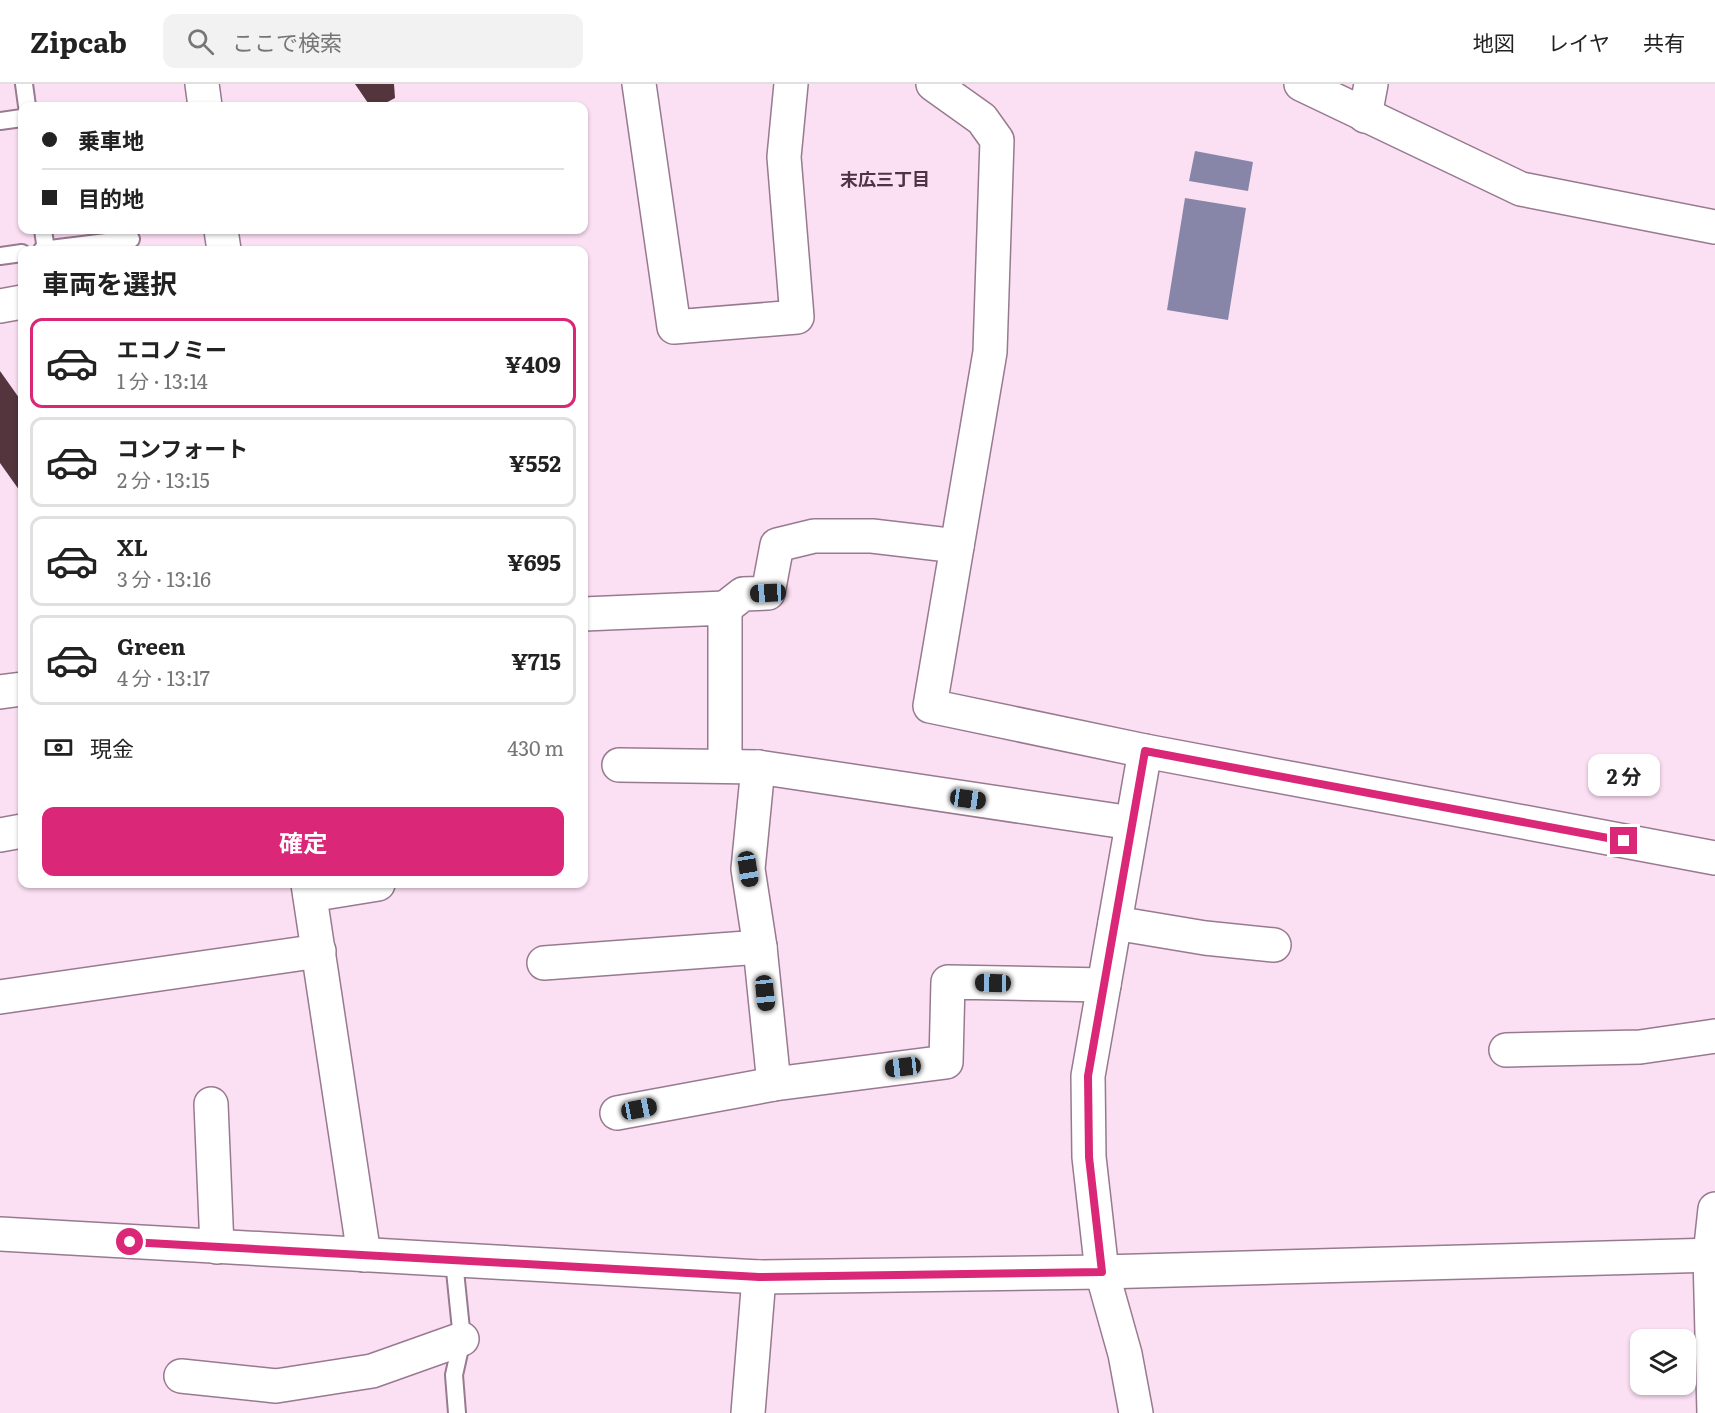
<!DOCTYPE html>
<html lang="ja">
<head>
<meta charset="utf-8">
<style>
  :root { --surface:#fff; --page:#f2f2f2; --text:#222; --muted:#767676; --line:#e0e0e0; --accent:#db2777 }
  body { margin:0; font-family:Literata,"Noto Sans JP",serif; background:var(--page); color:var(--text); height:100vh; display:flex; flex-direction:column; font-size:22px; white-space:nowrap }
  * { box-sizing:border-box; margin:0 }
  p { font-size:20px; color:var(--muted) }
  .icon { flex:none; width:33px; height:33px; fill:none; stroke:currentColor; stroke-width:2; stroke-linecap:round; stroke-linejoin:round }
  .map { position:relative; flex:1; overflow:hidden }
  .sheet { position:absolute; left:18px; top:162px; width:570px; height:642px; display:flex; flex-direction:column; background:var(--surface); border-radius:12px; box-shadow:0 2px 4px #0004 }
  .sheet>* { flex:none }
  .guide { position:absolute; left:18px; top:18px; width:570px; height:132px; border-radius:12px; box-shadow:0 2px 4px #0004; display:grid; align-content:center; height:132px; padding:0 24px; background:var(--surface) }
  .buttons { position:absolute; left:1630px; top:1245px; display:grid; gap:12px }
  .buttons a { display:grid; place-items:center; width:66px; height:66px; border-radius:12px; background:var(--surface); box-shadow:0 2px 4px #0004; font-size:30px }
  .end { position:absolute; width:27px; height:27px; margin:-14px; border:8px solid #db2777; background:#fff; box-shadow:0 0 0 3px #fff }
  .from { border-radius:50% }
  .bubble { position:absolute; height:42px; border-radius:12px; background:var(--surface); box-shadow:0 2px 4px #0004; font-size:20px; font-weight:700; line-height:42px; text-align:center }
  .car { position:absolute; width:18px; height:36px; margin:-18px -9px; border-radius:8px; box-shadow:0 0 4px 2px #0007; background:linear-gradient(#222 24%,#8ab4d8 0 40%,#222 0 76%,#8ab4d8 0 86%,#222 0) }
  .guide b { display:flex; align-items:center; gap:21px; height:57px; font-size:22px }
  .guide b+b { border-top:2px solid var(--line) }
  .guide i { width:15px; height:15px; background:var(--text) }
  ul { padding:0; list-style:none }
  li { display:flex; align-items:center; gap:18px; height:90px; margin:0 12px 9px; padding:0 12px; border:3px solid var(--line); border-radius:12px }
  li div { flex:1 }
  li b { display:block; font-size:22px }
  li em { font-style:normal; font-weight:700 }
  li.on { border-color:var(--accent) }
  li>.icon { width:54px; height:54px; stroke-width:1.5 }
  h2 { padding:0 24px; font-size:27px; line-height:72px }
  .pay { display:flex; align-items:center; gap:15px; height:66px; padding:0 24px; font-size:22px }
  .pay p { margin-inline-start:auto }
  .button { display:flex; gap:12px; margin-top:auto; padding:12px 24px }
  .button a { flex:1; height:69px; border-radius:12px; background:var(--accent); color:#fff; font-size:24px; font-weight:700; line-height:69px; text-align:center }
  header { display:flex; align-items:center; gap:36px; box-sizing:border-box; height:84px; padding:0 30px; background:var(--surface); border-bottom:2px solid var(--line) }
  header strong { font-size:28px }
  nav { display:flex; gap:33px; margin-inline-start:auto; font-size:21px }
  .search { width:420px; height:54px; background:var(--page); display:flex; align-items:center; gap:15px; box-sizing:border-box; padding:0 21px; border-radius:12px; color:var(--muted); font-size:22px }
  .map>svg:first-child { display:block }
  .water { fill:#8886a8 }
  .building { fill:#54343d }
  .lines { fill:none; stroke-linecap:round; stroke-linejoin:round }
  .lane-casing { stroke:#987a90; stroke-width:20 }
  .street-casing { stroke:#987a90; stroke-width:36 }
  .lane { stroke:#fff; stroke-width:16 }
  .street { stroke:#fff; stroke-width:33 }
  .route { stroke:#db2777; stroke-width:8 }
  .labels { text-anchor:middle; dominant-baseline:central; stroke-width:6; stroke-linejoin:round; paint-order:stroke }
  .neighbourhood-label { font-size:18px; font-weight:bold; fill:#4d3346; stroke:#fbdff3 }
</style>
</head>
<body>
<header>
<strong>Zipcab</strong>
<div class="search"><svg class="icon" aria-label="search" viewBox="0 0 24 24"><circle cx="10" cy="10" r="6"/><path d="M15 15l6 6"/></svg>ここで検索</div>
<nav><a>地図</a><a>レイヤ</a><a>共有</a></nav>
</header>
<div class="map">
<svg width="1715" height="1329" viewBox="0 0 1715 1329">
  <rect width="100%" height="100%" fill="#fbdff3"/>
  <g class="water">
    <path d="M1195,67l58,11 -5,29 -59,-10z"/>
    <path d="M1185,114l61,10 -18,112 -61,-10z"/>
  </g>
  <g class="building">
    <path d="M355,0h39l1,14 -15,8 -12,-3z"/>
    <path d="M0,287l22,31v92l-22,-31z"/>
  </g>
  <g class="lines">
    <defs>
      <g id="lane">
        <path d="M24,0l3,22"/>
        <path d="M0,37l22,-3"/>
        <path d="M43,146l3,20"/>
        <path d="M42,166l89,-11"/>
        <path d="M0,172l22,-3"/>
        <path d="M454,1177l8,78 -8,36 3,38"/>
      </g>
      <g id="street">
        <path d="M202,0l3,22"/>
        <path d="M639,0l35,243 123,-10 -13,-160 7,-73"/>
        <path d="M933,0l49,35 15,21 -7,212 -60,354 215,45 570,107"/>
        <path d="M1301,0l220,105 194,38"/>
        <path d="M1365,32l6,-32"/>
        <path d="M221,146l3,20"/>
        <path d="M0,222l22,-4"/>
        <path d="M725,524l18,-14 25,-1 9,-48 37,-9h58l85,10"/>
        <path d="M584,530l141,-6v158"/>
        <path d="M0,608l22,-3"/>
        <path d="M619,681l139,2 374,56"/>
        <path d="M0,751l22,-4"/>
        <path d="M308,800l56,371"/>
        <path d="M310,811l68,-11"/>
        <path d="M1115,839l90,15 69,7"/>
        <path d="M760,863l14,137"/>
        <path d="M544,879l216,-16 -12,-78 10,-102"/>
        <path d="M0,913l319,-46"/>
        <path d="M1506,966l134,-3 75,-11"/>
        <path d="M211,1020l6,143"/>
        <path d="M617,1029l157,-29 172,-22 2,-80 156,3"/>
        <path d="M0,1150l759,43 343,-5 613,-17"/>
        <path d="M181,1292l95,10 96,-15 90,-32"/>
        <path d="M748,1329l11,-136"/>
        <path d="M1136,1329l-11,-59 -23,-82 -13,-115 -1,-81 57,-325"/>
        <path d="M1714,1329l-4,-158 5,-46"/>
      </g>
    </defs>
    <use href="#lane" class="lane-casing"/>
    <use href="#street" class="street-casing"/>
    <use href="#lane" class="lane"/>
    <use href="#street" class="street"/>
  </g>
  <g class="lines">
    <path class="route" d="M130,1158l629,35 343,-5 -13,-115 -1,-81 57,-325 479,90"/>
  </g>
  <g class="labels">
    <g class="neighbourhood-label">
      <text x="885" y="94">末広三丁目</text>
    </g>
  </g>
</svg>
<div class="buttons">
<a><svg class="icon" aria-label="layers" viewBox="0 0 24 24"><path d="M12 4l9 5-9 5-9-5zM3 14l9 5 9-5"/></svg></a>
</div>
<i class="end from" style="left:130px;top:1158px"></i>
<i class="end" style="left:1624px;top:757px"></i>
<div class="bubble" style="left:1588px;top:670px;width:72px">2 分</div>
<i class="car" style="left:768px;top:509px;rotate:267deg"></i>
<i class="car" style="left:968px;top:715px;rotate:98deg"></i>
<i class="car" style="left:748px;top:785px;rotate:171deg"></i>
<i class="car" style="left:993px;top:899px;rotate:271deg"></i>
<i class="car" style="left:765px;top:909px;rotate:174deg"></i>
<i class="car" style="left:903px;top:983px;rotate:263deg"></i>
<i class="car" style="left:639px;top:1025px;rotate:79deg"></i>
<div class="guide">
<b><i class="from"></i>乗車地</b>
<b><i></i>目的地</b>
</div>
<section class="sheet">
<h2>車両を選択</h2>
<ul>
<li class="on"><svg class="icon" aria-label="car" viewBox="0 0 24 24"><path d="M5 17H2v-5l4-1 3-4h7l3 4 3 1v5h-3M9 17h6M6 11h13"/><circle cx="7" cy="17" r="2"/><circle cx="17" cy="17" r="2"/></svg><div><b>エコノミー</b><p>1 分 · 13:14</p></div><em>¥409</em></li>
<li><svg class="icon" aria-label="car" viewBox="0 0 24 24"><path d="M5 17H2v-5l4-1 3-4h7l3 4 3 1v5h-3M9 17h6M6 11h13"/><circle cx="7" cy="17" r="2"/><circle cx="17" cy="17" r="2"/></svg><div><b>コンフォート</b><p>2 分 · 13:15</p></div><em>¥552</em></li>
<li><svg class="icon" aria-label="car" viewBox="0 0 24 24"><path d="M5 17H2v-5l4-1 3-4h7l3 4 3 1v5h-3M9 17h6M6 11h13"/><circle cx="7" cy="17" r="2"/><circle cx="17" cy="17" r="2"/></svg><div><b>XL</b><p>3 分 · 13:16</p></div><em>¥695</em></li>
<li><svg class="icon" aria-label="car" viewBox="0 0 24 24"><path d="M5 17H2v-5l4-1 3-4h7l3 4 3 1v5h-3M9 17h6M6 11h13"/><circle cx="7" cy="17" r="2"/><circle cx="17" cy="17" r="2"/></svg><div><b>Green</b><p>4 分 · 13:17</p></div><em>¥715</em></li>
</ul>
<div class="pay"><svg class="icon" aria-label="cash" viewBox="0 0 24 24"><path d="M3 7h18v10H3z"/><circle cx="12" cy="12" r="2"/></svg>現金<p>430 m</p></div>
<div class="button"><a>確定</a></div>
</section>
</div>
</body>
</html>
